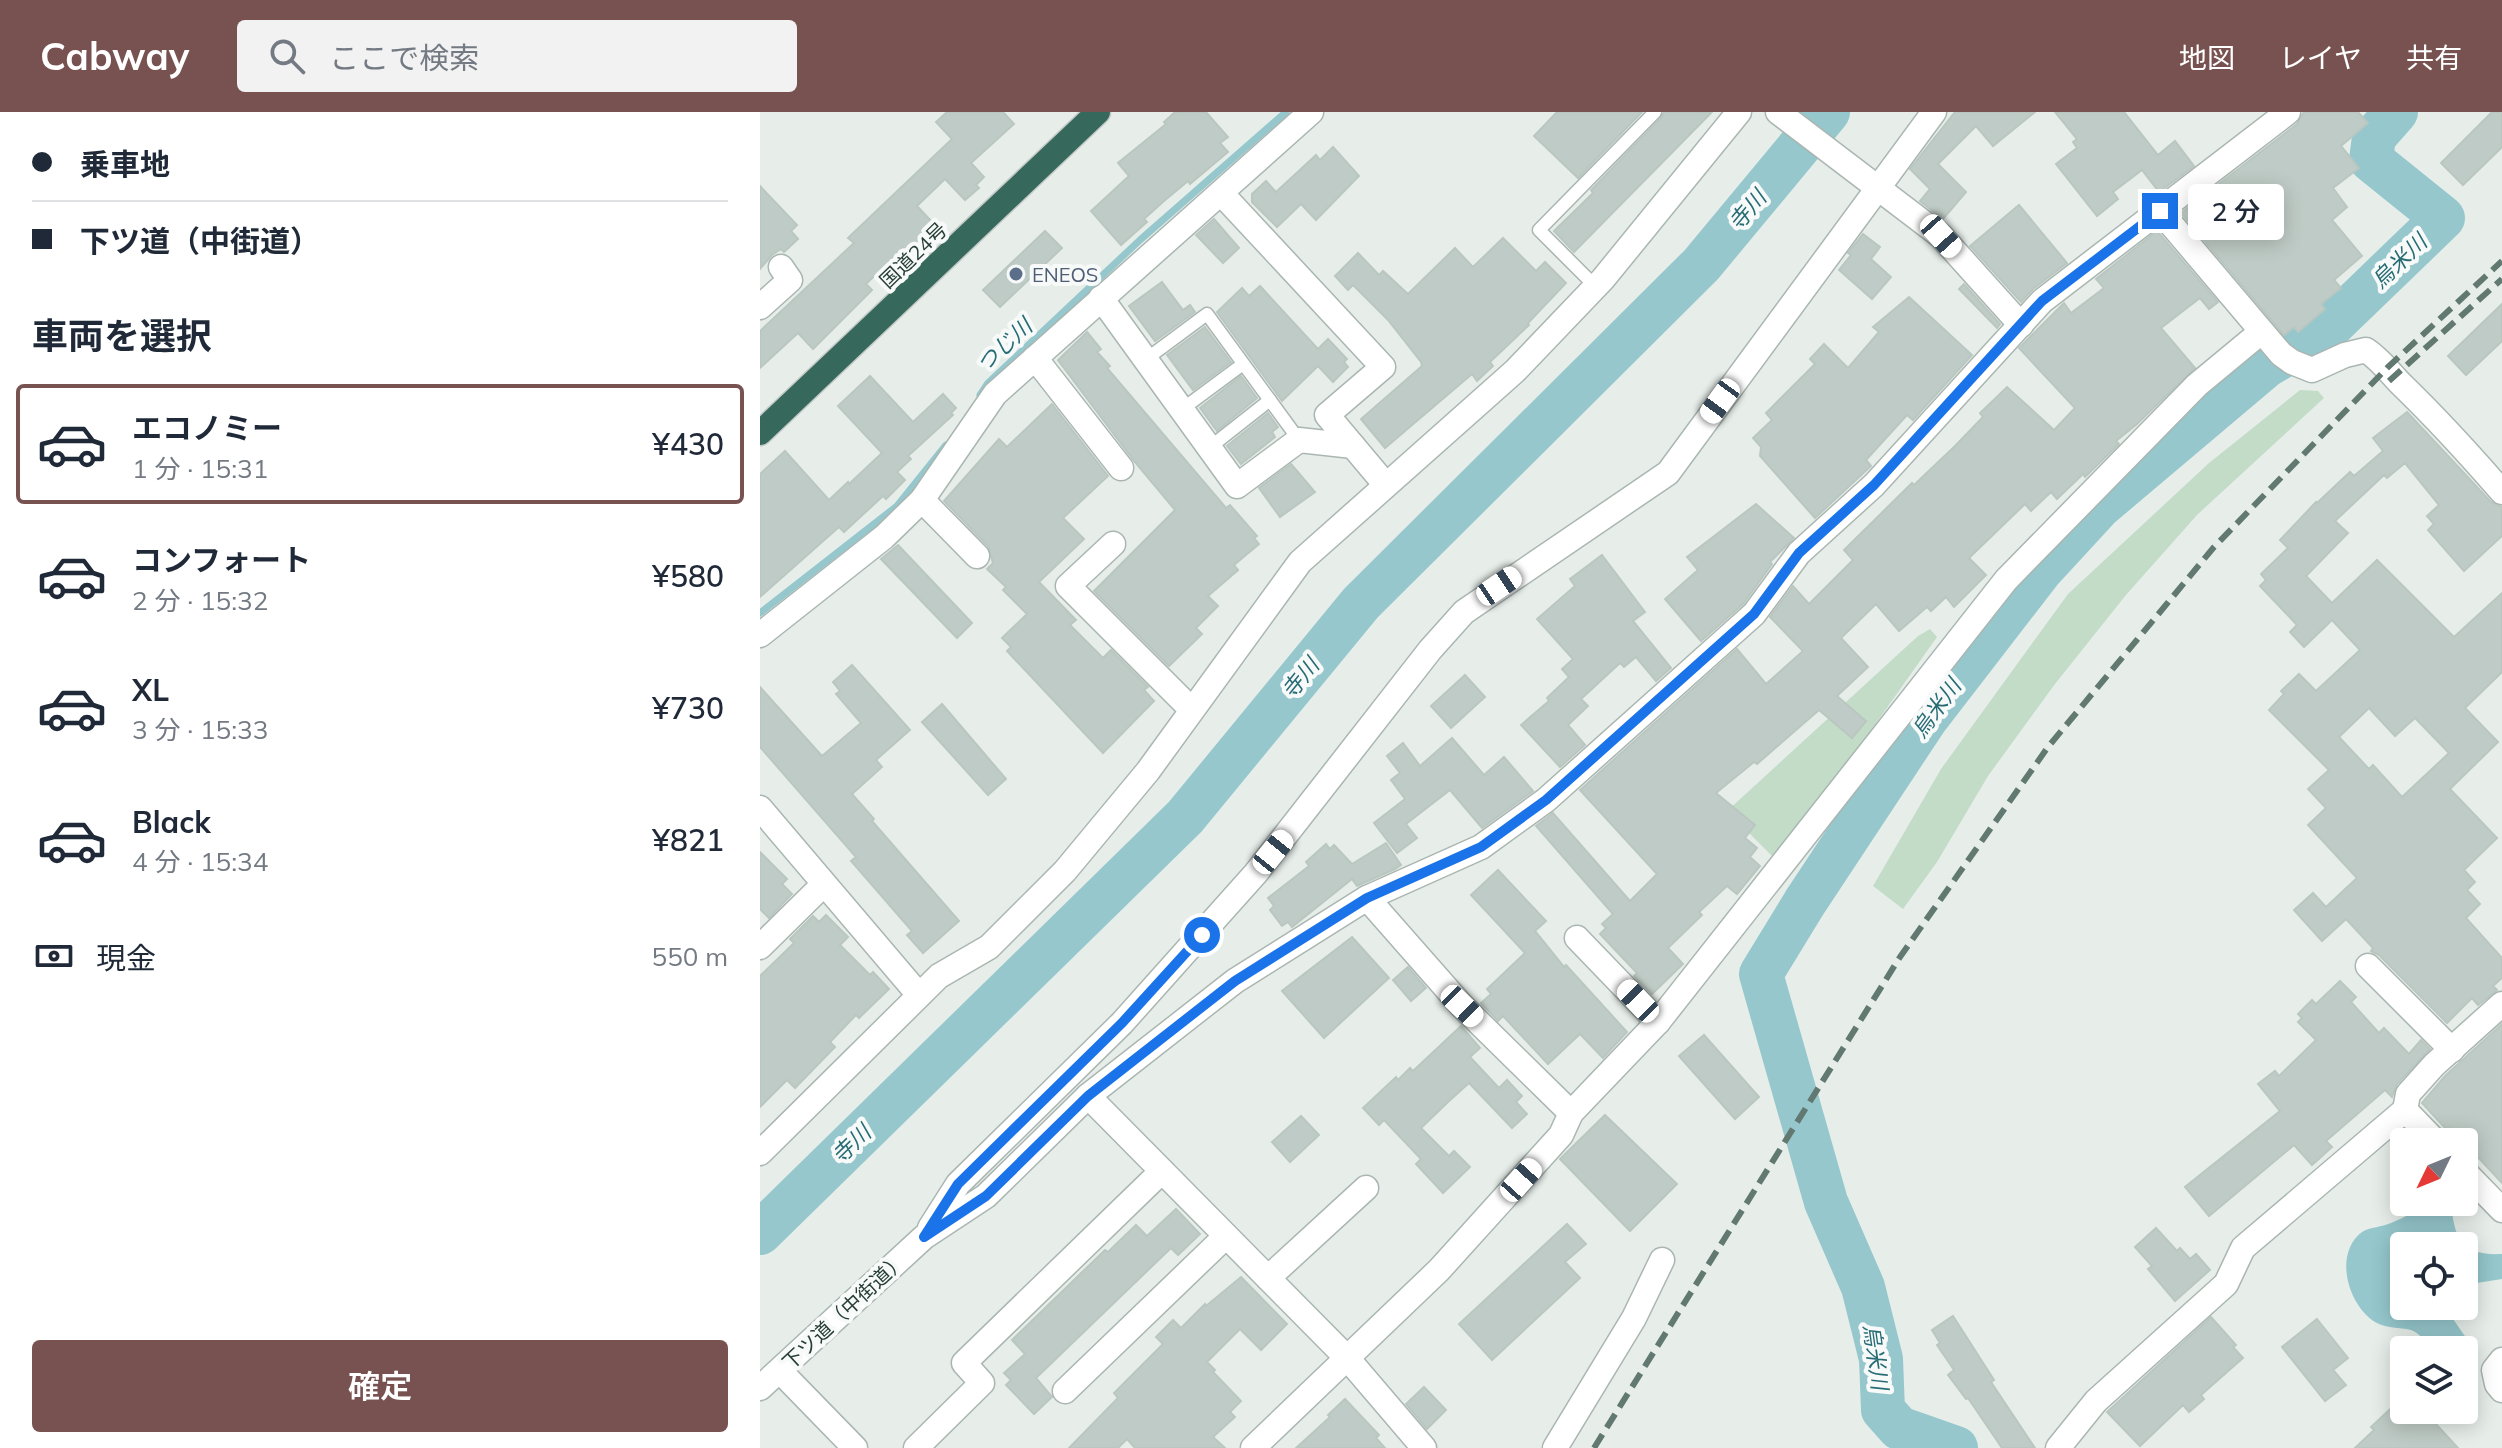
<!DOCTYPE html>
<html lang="ja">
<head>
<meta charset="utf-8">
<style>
  :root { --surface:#fff; --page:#f2f2f3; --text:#1f2937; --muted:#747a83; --line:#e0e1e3; --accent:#785250 }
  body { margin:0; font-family:Mulish,"Noto Sans JP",sans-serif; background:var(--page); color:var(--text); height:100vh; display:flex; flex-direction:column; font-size:30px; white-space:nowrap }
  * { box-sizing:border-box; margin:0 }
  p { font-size:26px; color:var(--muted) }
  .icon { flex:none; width:44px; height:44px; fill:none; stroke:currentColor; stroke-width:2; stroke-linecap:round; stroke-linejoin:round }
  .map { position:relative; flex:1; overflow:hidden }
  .panel { display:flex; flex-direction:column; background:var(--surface); width:760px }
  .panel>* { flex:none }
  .hud { display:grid; align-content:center; height:176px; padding:0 32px; background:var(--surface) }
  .needle { width:52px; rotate:227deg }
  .tools { position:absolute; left:1630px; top:1016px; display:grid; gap:16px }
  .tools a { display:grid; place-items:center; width:88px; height:88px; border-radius:8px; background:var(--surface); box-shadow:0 4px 20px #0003; font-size:40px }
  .end { position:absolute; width:36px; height:36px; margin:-18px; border:10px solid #1a73e8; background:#fff; box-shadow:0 0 0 4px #fff }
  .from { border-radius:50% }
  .bubble { position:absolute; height:56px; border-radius:8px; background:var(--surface); box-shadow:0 4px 20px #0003; font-size:26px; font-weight:600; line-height:56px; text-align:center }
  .car { position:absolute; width:24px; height:48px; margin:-24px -12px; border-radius:10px; box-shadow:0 0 6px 2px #0007; background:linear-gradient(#fff 24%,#345 0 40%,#fff 0 76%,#345 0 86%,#fff 0) }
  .hud b { display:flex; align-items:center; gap:28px; height:76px; font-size:30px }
  .hud b+b { border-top:2px solid var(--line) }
  .hud i { width:20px; height:20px; background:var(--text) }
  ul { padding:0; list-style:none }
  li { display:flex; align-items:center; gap:24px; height:120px; margin:0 16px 12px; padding:0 16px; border:4px solid transparent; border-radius:8px }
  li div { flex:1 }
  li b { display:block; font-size:30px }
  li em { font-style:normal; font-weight:600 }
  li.selected { border-color:var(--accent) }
  li>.icon { width:72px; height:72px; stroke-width:1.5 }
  h2 { padding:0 32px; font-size:36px; line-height:96px }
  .pay { display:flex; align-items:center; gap:20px; height:88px; padding:0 32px; font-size:30px }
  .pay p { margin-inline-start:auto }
  .primary-button { display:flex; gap:16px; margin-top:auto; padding:16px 32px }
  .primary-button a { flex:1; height:92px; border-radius:8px; background:var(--accent); color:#fff; font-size:32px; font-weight:600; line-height:92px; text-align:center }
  header { display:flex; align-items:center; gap:48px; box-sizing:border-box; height:112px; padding:0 40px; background:var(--accent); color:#fff }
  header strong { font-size:38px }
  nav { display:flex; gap:44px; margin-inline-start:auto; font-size:28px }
  .search { width:560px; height:72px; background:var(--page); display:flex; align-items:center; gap:20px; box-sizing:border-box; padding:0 28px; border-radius:8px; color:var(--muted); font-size:30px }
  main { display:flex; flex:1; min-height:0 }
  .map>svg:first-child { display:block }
  .green { fill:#c2dcc8 }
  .water { fill:#95c7cc }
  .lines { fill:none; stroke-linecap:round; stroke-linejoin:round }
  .stream { stroke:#95c7cc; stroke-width:7 }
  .river { stroke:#95c7cc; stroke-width:44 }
  .building { fill:#bfcbc6; stroke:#bac7c1; stroke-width:2; fill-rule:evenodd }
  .lane-casing { stroke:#aab6b1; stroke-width:15 }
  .street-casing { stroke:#aab6b1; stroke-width:27 }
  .highway-casing { stroke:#c3c9c7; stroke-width:27 }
  .lane { stroke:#fff; stroke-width:12 }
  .street { stroke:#fff; stroke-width:24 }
  .highway { stroke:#36685b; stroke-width:24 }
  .rail { stroke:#627972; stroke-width:6; stroke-dasharray:16 8; stroke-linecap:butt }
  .route { stroke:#1a73e8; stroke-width:10 }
  .service-dot { fill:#5c6f8a; stroke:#f7faf9; stroke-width:3 }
  .labels { text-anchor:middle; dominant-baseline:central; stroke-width:8; stroke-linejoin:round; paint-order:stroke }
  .street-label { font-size:20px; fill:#273e37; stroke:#f7faf9 }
  .service-label { font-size:20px; fill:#4e5e75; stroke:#f7faf9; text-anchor:start }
  .water-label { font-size:22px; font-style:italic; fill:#276c75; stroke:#f7faf9 }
</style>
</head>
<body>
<header>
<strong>Cabway</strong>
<div class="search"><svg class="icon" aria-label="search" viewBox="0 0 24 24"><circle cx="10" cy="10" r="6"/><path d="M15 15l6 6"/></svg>ここで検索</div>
<nav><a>地図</a><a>レイヤ</a><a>共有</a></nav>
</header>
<main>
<section class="panel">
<div class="hud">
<b><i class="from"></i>乗車地</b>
<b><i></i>下ツ道（中街道）</b>
</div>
<h2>車両を選択</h2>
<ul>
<li class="selected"><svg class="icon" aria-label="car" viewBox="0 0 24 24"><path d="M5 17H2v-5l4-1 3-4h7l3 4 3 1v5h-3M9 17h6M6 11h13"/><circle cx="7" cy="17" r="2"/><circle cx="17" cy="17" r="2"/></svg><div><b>エコノミー</b><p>1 分 · 15:31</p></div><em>¥430</em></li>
<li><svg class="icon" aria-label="car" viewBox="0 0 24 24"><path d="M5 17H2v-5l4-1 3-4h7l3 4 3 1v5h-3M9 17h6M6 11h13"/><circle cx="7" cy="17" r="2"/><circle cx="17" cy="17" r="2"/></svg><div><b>コンフォート</b><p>2 分 · 15:32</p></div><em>¥580</em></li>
<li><svg class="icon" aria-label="car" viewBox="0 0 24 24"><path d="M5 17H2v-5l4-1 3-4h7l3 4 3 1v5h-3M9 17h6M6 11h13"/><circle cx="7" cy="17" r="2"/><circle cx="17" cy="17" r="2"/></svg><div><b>XL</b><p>3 分 · 15:33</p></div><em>¥730</em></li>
<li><svg class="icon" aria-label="car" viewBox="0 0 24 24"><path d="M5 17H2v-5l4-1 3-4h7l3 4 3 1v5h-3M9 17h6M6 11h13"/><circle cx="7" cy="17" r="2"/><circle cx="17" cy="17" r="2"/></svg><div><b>Black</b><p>4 分 · 15:34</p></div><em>¥821</em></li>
</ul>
<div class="pay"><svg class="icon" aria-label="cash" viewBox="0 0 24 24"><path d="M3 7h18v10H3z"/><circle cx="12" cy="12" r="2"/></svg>現金<p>550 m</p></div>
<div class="primary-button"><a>確定</a></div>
</section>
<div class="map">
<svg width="1742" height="1336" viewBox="0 0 1742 1336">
  <rect width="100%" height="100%" fill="#e7eeea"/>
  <g class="green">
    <path d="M1540,278l18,1 6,7 -127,117 -71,80 -71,89 -67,92 -51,86 -34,47 -30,-23 68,-117 127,-175 141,-131z"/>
    <path d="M1170,517l7,8 -159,225 -51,-51 191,-175z"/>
  </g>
  <path class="water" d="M1674,1090h17c3,36 10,54 51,52v25l-38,6v-39h-24l-9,-5 -8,5h-19v60h46l1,10 20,29v4c-8,3 -27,3 -35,-1 -10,-4 -16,-15 -25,-18 -12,-3 -24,-1 -36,-8 -27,-17 -42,-68 -13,-90 8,-5 20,-5 29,-9 16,-6 28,-15 43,-21z"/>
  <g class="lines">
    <g class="stream">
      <path d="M220,283l8,-12 152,-143 146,-128"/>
      <path d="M0,501l137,-107 49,-61"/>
    </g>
    <g class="river">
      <path d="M0,1121l425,-416 176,-214 340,-338 127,-153"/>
      <path d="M1196,1336l-57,-20 -16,-18 -2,-51 -18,-72 -37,-85 -65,-228 44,-72 121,-183 115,-149 58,-63 167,-141 63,-38 114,-110 -72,-58 3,-23 22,-25"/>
    </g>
  </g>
  <g class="building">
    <path d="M187,0h56l11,12 -43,39 13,14 -8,8 3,3 -14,12 -20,-21 -28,27 17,18 -4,4 5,6 -24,23 -8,-9 -37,36 6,6 -59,59 -15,-16 -38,35v-37l94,-88 -6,-5 104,-99 -16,-17z"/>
    <path d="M415,0h31l22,25 -8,6 8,9 -38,32 -2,-3 -24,20 -20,18 3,3 -26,23 -30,-34 38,-35 -11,-13 48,-39 -2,-2z"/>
    <path d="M797,0h85l-64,66 -44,-42z"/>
    <path d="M904,0h48l-138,140 -20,-21 39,-38 -2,-3 70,-72z"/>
    <path d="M1195,0h80l-42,34 -17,-20 -38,38 28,28 -23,27 -23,-18 10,-12 -20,-20z"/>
    <path d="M1295,0h69l34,43 17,-14 19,25 -35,26 -17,-22 -29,22 5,7 -21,17 -41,-52 21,-16 -4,-6 4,-3z"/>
    <path d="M1544,0h54l10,11 -27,23 18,22 -26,20 14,19 -15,13 30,36 -28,24 7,8 -20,16 4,5 -27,23 -4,-5 -10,8 -103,-122 116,-89z"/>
    <path d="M1732,0h10v35l-39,38 -22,-22z"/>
    <path d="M573,35l26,29 -43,44 -15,-16 -24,23 -25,-25v-8l14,-13 10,11 40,-37 4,5z"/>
    <path d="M0,74l37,39 -6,6 7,8 -14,13 -3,-3 -9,6 -12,14z"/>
    <path d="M1259,93l48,58 -34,26 -12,13 -51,-56z"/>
    <path d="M454,107l25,29 -16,15 -27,-28z"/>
    <path d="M285,119l17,17 -62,59 -17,-17z"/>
    <path d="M1397,119l61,71 -9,7 -9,-11 -39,30 34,40 -58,56 -21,17 3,3 -34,33 -2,-3 -26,25 -6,-7 -20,19 -6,-7 -56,54 17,17 -32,32 -8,-10 -15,14 -4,-4 -28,24 -23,-27 -35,34 27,29 -31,29 29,25 -14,17 -33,-28 -62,54 -3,-2 -38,31 39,32 -10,13 12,10 -7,9 10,9 -23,28 -10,-8 -28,26 3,3 -34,33 15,16 -31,30 -18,-18 3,-3 -37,-39 6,-6 -4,-4 11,-10 -77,-88 17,-13 77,88 27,-27 -77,-84 157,-141 29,35 37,-33 -33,-34 23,-31 16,18 44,-44 -9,-10 68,-67 2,2 41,-39 28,-29 -3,-4 27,-26 47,43 21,-22 -56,-60 45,-45 7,10 33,-25 -8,-9z"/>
    <path d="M1103,122l17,13 -9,12 20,18 -19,22 -33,-29 12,-15 -3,-2z"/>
    <path d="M743,126l33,33 9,-9 21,21 -38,40 1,2 -39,37 3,4 -16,15 -5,-7 -87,74 -24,-29 61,-53 -1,-4 -33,-42 -35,-35 -5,5 -13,-14 23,-23 21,22 4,-4 25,23 47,-46 18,19z"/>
    <path d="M402,170l21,28 7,-5 5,7 -40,29 -26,-35z"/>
    <path d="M1204,172l36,40 -3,4 -38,-39z"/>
    <path d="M500,174l58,63 10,-10 19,20 -3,3 4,5 -15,15 -15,-16 -36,35 -65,-89 25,-24 7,8z"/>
    <path d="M1149,185l63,58 -59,65 -6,-5 -41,45 5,6 -56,52 -55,-62 1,-9 -8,-9 19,-18 -6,-7 49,-49 -5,-5 14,-15 24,24 31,-36 -6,-5z"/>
    <path d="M1742,192v37l-36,34 -18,-19z"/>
    <path d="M445,215l26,35 -38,28 -26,-35z"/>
    <path d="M327,220l14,17 -4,3 13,14 -3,2 119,140 4,-3 27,31 -3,2 5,6 -25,21 4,5 -30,26 10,10 -22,22 6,6 -33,32 -75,-75 81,-81 -41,-49 -76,-101z"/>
    <path d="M110,264l43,46 30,-28 13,14 -5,5 2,2 -45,41 3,3 -14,13 8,8 -19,19 -3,-3 -39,36 -5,-5 -79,70v-123l25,-23 44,49 19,-18 1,2 33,-31 -44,-47z"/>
    <path d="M481,264l16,22 -40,33 -17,-23z"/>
    <path d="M292,292l56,72 -45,42 21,21 -45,43 37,38 -6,5 33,33 8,-8 37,37 -4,3 10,11 -51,52 -96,-102 4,-4 -9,-9 25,-24 -24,-24 3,-3 -19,-18 6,-6 -5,-17 -44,-45 55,-62 8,8z"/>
    <path d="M1647,300l84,90 11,5v29l-38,35 -36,-41 6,-6 -7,-8 12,-11 -34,-42 -18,15 -3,-3 -49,46 13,12 -42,43 26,27 45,-43 77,77 48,-44v79l-37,36 33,34 -48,47 47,49 -33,32 11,12 -8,8 13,14 -14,14 36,40v20l-9,8 4,4 -19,15 -6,-7 -25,25 -68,-68 -8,-4 2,-3 -27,-29 -24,22 -28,-31 19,-17 13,14 31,-29 -49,-53 18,-17 -18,-19 21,-19 -60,-60 15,-16 -3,-3 18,-17 17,17 44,-41 -28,-30 -28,27 -14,-15 7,-7 -37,-39 6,-6 -5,-6 27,-26 -8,-8 36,-38 1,1 33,-31 4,4 29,-25 -10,-13zM1609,596l26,28 20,-18 34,35 -47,44 -29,-32 -4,4 -30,-32z"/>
    <path d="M508,301l10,14 -6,5 3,5 -34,27 -14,-18z"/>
    <path d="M531,352l24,28 -35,25 -21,-29z"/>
    <path d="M996,392l38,34 -24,24 2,2 -29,40 -42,37 -36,-42 33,-29 -11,-13z"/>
    <path d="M138,433l74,78 -15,15 -76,-79z"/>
    <path d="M842,443l43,57 -12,9 38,47 -15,13 -20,-24 -12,10 -4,-4 -39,36 7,7 -20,19 17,20 -25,22 -39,-42 28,-24 -2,-3 22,-21 -7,-8 11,-10 -36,-40 38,-33 -5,-7z"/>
    <path d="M92,553l58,65 -34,30 6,7 -30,27 22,25 -2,2 87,100 -36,32 -16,-18 5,-4 -61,-70 5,-4 -96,-110v-60l62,69 39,-33 -25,-29 4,-3 -7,-9z"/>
    <path d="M705,563l20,22 -34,31 -20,-22z"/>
    <path d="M182,592l64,75 -18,16 -66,-73z"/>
    <path d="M692,626l32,37 20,-18 29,34 -51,37 -32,-38 -44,34 11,14 -20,15 -23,-30 31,-24 -14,-19 9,-7 -13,-17 16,-13 17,23z"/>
    <path d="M626,731l15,22 -6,4 -38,17 -5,-7 -60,48 -4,-5 -6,4 -12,-16 4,-4 -6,-8 41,-32 -3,-4 20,-18 4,5 4,-4 18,19z"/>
    <path d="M0,740l27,27 -5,5 10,10 -23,24 -9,-9z"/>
    <path d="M738,758l48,51 -11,10 29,36 2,-2 61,67 -24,26 -23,-24 -32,30 -45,-48 -5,5 -17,-18 10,-9 -4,-5 38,-36 -54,-58z"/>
    <path d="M66,803l22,22 -8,8 30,30 3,-3 16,17 -30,29 -3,-3 -26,27 5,5 -40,41 -8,-8 -27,27v-131l34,-33 -4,-4 23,-23 6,6z"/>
    <path d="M592,825l37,41 -65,60 -42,-47z"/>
    <path d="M648,855l18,21 -15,13 -18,-21z"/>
    <path d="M1580,869l16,16 -5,5 28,31 5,-5 25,26 12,-14 9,9 -33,35 -5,13 -7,-7 -59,51 6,6 -20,18 -18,-20 -85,71 -24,-29 95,-76 -22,-27 17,-13 4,5 37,-36 -18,-18 4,-4 -4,-4 14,-14 4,4z"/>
    <path d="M1742,912v159l-53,-57 -3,3 -24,-26 23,-27z"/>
    <path d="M701,914l19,22 -10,9 29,31 8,-8 15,16 -6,6 11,12 -15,14 -43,-45 -21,19 -27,26 28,28 5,-5 16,16 -27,26 -27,-29 5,-5 -37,-39 -5,5 -16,-17 33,-31 2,3 12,-12 3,3z"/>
    <path d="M944,923l55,62 -24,22 -56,-63z"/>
    <path d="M845,1003l72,69 -47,47 -70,-72z"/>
    <path d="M541,1004l18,19 -29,27 -18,-20z"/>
    <path d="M416,1097l24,25 -22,21 -7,-7 -135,130 16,19 -18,17 -28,-29 5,-5 -7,-7 21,-19 -13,-14 93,-90 3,2 28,-27 11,11z"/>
    <path d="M807,1112l19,20 -21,18 15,16 -88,82 -33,-36z"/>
    <path d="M1396,1116l21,23 3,-3 10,11 6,-5 14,16 -35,31 -27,-32 4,-3 -17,-19z"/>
    <path d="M481,1165l46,47 -26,26 -21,-21 -33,33 8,8 -2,2 28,29 -11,11 5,5 -22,20 12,11h-90l-8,-9 -9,9h-49l49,-50 -4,-5 49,-49 -7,-7 17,-17 8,8 24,-24 1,2z"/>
    <path d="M1193,1204l41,64 -3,2 44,66h-33l-34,-50 -2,1 -18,-24 6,-5 -17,-25 3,-2 -8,-13z"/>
    <path d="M1451,1205l25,28 -3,2 10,11 -42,37 3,4 -15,13 -6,-7 -43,41 -33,-34z"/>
    <path d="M1557,1207l31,39 -15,12 13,15 -21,16 -43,-54z"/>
    <path d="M664,1275l22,23 -19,19 -21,-25z"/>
    <path d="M1644,1284v14h43l-13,12 24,26h-103l19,-18 -3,-3z"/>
    <path d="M585,1287l34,36 -3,3 9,10h-89l34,-31 -2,-2z"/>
  </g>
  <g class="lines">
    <defs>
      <g id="lane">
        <path d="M836,175l-57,-57 116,-118"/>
        <path d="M385,248l62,-46 92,126"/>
        <path d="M421,298l62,-46"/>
        <path d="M449,336l61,-48"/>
      </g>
      <g id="street">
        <path d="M1018,0l163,124 80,89"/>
        <path d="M461,81l162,174 -56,48 58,69"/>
        <path d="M1400,99l121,143 11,8 20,8 33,-15 21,-5c15,10 24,23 36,35 35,34 68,70 100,107"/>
        <path d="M341,186l136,188 62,-46 54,6"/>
        <path d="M0,195l30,-27 -9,-13"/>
        <path d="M275,246l86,110"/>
        <path d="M162,388l55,56"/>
        <path d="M353,432l-45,42 123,123"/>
        <path d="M0,523l124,-98 38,-37 73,-106 316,-282"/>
        <path d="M0,696l159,187"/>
        <path d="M607,786l95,108 109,107"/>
        <path d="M817,826l81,84"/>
        <path d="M0,835l64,-63"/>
        <path d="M1608,854l84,84"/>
        <path d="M328,984l260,263 76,89"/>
        <path d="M1676,1030l-31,-32 3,-16 26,-29 68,-61"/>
        <path d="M0,1041l179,-177 50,-29 76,-76 83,-100 152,-209 215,-191 88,-92 136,-167"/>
        <path d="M1704,1059l38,39"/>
        <path d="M170,1116l28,-44 164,-161 134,-150 174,-223 34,-38 204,-139 266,-361"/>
        <path d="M508,1166l98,-90"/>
        <path d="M1742,1248l-8,10 3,14 5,6"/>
        <path d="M20,1259l75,77"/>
        <path d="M0,1276l164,-151 62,-41 102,-100 147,-115 132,-83 114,-51 65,-47 208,-186 45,-61 75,-68 168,-184 246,-189"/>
        <path d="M305,1279l161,-155"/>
        <path d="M156,1336l66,-65 -18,-20 198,-192"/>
        <path d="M493,1336l186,-178 122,-135 10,-22 87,-91 348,-442 191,-195 64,-53"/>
        <path d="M795,1336l79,-130 28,-58"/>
        <path d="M1298,1336l38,-47 130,-117 17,-36 162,-138"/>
      </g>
      <path id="highway" d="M0,321l338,-321"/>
    </defs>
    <use href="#lane" class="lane-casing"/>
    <use href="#street" class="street-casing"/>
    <use href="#highway" class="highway-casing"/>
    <use href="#lane" class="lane"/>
    <use href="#street" class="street"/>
    <use href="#highway" class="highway"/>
    <g class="rail">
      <path d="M1629,269l113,-102"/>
      <path d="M834,1336l306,-491 148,-210 166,-200 173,-179 115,-107"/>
    </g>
  </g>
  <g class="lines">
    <path class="route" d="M442,823l-80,88 -164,161 -34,53 62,-41 102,-100 147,-115 132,-83 114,-51 65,-47 208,-186 45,-61 75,-68 168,-184 118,-90"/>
  </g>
  <circle class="service-dot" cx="256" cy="162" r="8"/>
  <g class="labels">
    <g class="street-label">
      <text transform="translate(153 143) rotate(-44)">国道24号</text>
      <text transform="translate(84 1199) rotate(-43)">下ツ道（中街道）</text>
    </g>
    <g class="service-label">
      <text x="272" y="162">ENEOS</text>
    </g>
    <g class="water-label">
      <text transform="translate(987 98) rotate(-50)">寺川</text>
      <text transform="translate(1639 149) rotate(-44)">烏米川</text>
      <text transform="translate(244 233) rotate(-43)">つじ川</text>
      <text transform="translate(540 566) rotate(-51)">寺川</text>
      <text transform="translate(1176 596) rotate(-54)">烏米川</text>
      <text transform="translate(91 1032) rotate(-44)">寺川</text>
      <text transform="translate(1116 1245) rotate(82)">烏米川</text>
    </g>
  </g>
</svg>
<div class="tools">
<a><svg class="needle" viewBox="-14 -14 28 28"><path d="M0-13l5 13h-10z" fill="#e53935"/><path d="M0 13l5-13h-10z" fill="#747a83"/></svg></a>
<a><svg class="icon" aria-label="locate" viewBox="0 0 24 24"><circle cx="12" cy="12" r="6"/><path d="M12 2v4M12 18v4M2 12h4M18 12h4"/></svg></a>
<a><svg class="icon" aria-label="layers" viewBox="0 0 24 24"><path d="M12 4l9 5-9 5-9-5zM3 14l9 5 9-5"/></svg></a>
</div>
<i class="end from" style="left:442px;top:823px"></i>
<i class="end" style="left:1400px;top:99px"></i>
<div class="bubble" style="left:1428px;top:72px;width:96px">2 分</div>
<i class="car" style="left:1181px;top:124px;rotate:138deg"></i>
<i class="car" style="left:960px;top:289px;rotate:216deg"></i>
<i class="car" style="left:739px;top:474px;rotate:56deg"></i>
<i class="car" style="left:513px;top:740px;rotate:39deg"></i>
<i class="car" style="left:878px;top:889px;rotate:316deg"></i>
<i class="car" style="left:702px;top:894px;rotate:134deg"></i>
<i class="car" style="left:761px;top:1068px;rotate:42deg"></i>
</div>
</main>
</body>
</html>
